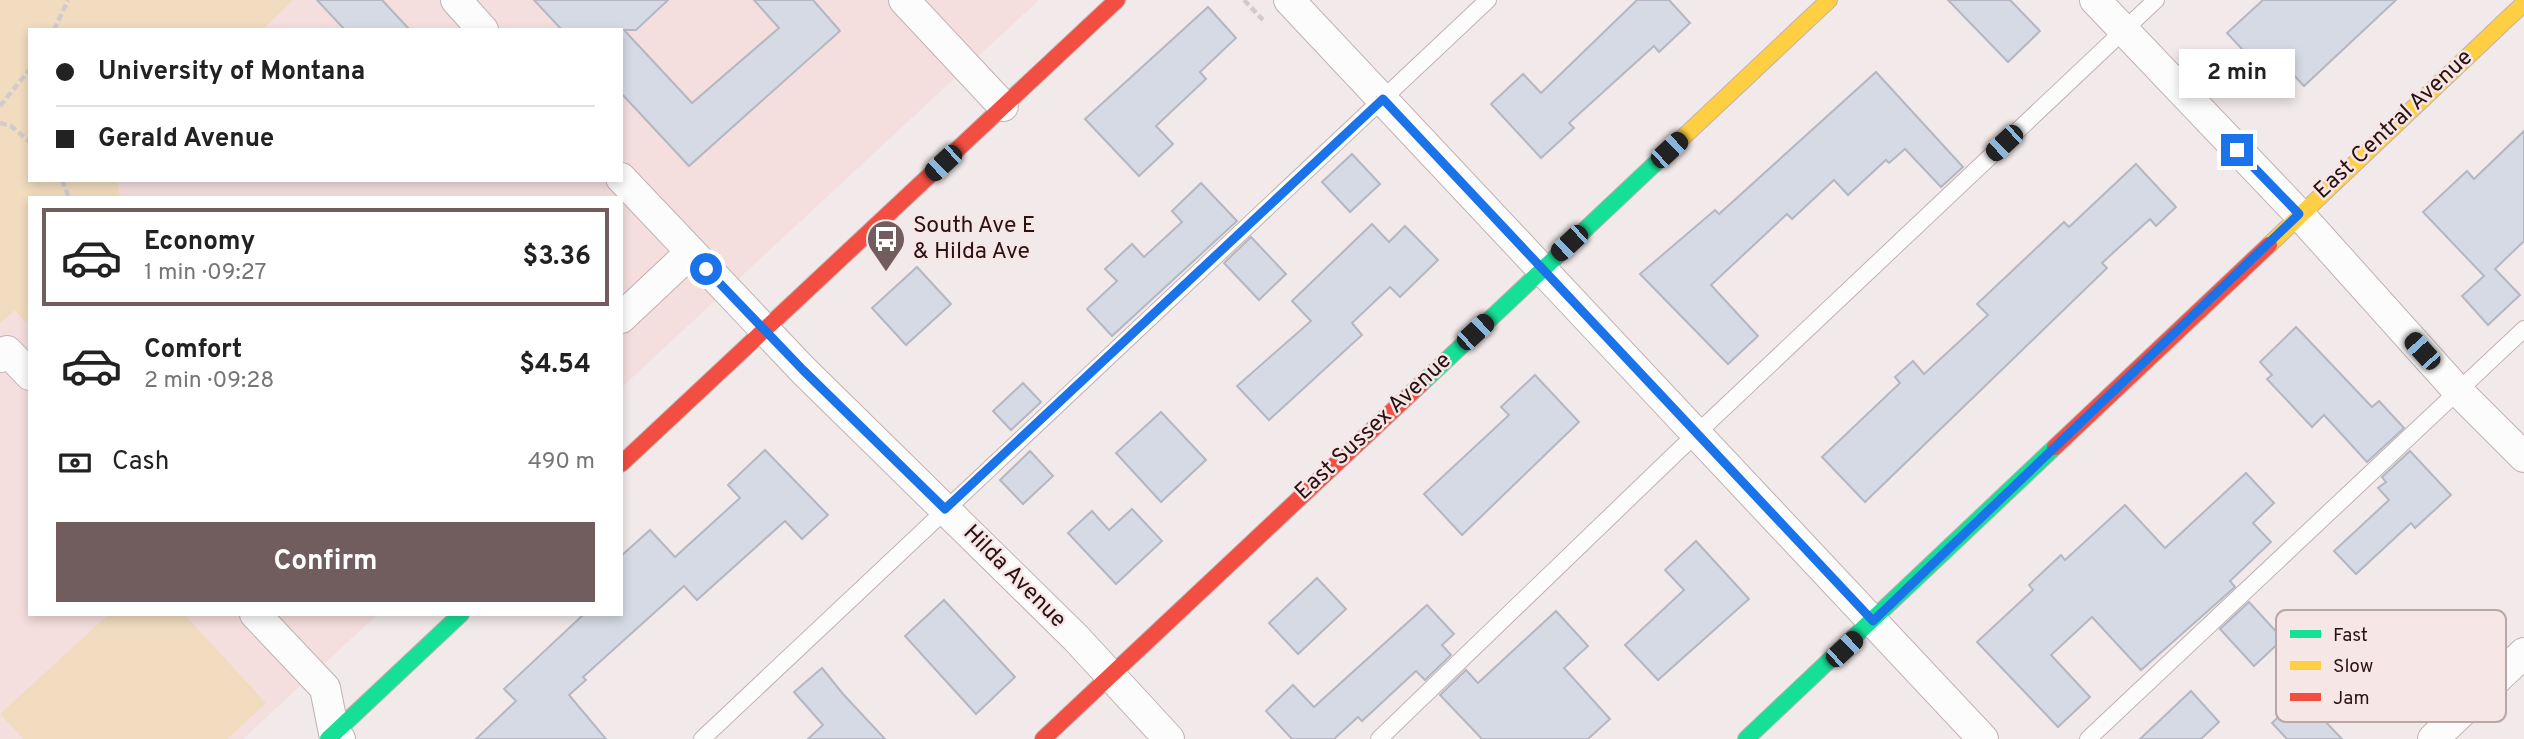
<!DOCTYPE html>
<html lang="en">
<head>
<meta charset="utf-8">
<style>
  :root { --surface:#fff; --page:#f2f2f2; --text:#222; --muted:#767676; --line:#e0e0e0; --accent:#715d5e }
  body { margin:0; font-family:Overpass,sans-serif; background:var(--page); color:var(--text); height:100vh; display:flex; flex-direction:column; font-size:26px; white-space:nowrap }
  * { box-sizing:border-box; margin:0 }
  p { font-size:23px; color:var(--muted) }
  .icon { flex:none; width:38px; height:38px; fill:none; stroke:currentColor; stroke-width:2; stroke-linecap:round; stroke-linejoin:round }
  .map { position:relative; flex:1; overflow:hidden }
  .details { position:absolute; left:28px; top:196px; width:595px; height:420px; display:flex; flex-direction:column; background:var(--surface); border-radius:0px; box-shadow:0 4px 10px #0003 }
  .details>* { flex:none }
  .guide { position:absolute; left:28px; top:28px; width:595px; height:154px; border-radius:0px; box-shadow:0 4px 10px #0003; display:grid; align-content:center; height:154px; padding:0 28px; background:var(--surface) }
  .end { position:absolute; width:32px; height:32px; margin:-16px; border:9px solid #1a73e8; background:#fff; box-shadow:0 0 0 4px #fff }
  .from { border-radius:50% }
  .bubble { position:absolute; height:49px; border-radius:0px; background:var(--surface); box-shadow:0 4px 10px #0003; font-size:23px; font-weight:700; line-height:49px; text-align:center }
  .car { position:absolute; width:21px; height:42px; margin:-21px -10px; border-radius:9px; box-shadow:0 0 5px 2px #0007; background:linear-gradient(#222 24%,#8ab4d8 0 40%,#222 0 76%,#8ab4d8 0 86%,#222 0) }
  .guide b { display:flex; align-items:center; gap:24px; height:66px; font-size:26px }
  .guide b+b { border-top:2px solid var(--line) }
  .guide i { width:18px; height:18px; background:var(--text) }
  ul { padding:12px 0 0; list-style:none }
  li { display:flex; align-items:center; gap:21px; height:98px; margin:0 14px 10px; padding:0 14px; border:4px solid transparent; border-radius:0px }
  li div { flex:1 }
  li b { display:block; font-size:26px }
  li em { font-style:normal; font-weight:700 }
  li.on { border-color:var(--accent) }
  li>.icon { width:63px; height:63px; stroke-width:1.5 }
  .pay { display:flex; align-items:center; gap:18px; height:77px; padding:0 28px; font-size:26px }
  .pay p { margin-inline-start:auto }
  .primary-button { display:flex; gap:14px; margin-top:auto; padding:14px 28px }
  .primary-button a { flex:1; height:80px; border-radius:0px; background:var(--accent); color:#fff; font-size:28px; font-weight:700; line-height:80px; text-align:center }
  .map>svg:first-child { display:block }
  .built { fill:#f5dede; fill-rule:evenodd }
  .green { fill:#f1dcbf }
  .building { fill:#d6dae4; stroke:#b4b7c1; stroke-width:2 }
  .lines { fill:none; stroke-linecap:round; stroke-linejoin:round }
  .lane-casing { stroke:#c2b1b1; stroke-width:18 }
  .street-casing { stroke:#c2b1b1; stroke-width:32 }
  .fast-casing { stroke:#c2b1b1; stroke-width:18 }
  .slow-casing { stroke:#c2b1b1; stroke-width:18 }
  .jam-casing { stroke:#c2b1b1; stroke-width:18 }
  .path { stroke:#d1cbcb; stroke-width:4.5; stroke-dasharray:7 3.5; stroke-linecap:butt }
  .lane { stroke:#fdfcfc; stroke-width:16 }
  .street { stroke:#fdfcfc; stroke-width:30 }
  .fast { stroke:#16e098; stroke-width:16 }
  .slow { stroke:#ffcf43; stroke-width:16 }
  .jam { stroke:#f24e42; stroke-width:16 }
  .route { stroke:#1a73e8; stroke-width:9 }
  .labels { text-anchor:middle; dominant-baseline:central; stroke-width:5; stroke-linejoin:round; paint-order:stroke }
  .street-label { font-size:23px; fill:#2b1112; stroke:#f6e7e6 }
  .poi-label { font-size:23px; fill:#2b1112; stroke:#f6e7e6; text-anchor:start }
  .key { fill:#f6e7e6; stroke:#b9a7a6; stroke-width:2 }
  .key-label { font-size:19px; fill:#2b1112 }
</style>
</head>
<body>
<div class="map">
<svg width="2524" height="739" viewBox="0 0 2524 739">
  <rect width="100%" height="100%" fill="#f2eaea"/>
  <path class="built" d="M0,0h1039l-418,388v-190h-591v416h348l-135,125h-243zM30,30h591v150h-591z"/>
  <g class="green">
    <path d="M0,0h293l-31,30h-232v150h87l3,18h-90l-3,126 -12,-14 -15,13z"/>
    <path d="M109,614h75l82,89 -39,36h-204l-23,-25z"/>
  </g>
  <g class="building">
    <path d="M317,0h65l28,30h-65z"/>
    <path d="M534,0h134l-32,30h-12l68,73 87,-75 -25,-28h59l27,31 -151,135 -68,-73v-63h-59z"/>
    <path d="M1637,0h32l21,23 -31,29 -5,-6 -85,77 5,5 -33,30 -50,-54 32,-30 18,19z"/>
    <path d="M1948,0h62l30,31 -32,31z"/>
    <path d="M2263,0h133l-92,86 -33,-35 -14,14 -30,-32z"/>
    <path d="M1208,7l28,31 -36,34 6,7 -50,47 17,18 -34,32 -54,-57z"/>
    <path d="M1876,72l87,95 -22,20 -36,-38 -16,14 -3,-3 -38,35 -14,-15 -42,39 -5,-5 -76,71 47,51 -30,28 -88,-90 75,-64 4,4z"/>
    <path d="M2524,131v110l-29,28 25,26 -32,30 -26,-29 22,-20 -61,-64 44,-41 7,8z"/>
    <path d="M1352,154l28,30 -30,28 -28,-30z"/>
    <path d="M2136,164l40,43 -20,19 -6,-7 -48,44 5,5 -242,234 -43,-45 78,-74 -5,-6 18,-16 11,13 64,-59 -11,-11 87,-82 5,5z"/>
    <path d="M1201,183l36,38 -125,115 -25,-27 30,-28 -12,-12 27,-25 12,13 38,-35 -10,-11z"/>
    <path d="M1372,224l17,18 16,-16 33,34 -38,37 -10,-10 -38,36 10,12 -93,85 -32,-34 74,-65 -19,-20z"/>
    <path d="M1251,237l35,37 -27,26 -35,-37z"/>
    <path d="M917,267l34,37 -45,41 -34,-37z"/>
    <path d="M2296,327l76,80 7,-6 25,27 -37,34 -43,-47 -12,12 -45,-48 5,-4 -12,-13z"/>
    <path d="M1535,375l44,47 -117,113 -38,-41 85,-79 -8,-8z"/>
    <path d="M1023,383l18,19 -30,28 -18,-19z"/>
    <path d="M1161,412l45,48 -45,42 -45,-49z"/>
    <path d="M765,450l63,65 -26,24 -17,-18 -88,79 -13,-14 -101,91 3,3 -17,15 37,44h-130l40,-38 -12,-12 80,-75h37v-58l29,-26 25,27 65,-59 -12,-13z"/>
    <path d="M1030,451l23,25 -30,28 -23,-24z"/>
    <path d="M2410,451l41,44 -36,33 -4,-5 -55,51 -22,-23 55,-51 -11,-12 8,-6 -4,-5z"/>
    <path d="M2246,473l28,30 -21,20 18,19 -41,39 5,6 -94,83 -49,-53 -41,38 39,42 -32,30 -81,-85 56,-52 -4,-5 32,-30 4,5 60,-55 40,43z"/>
    <path d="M1132,509l30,32 -46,43 -48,-51 24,-22 17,19z"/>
    <path d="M1696,541l53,58 -91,81 -33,-35 59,-55 -19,-20z"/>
    <path d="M1317,578l29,31 -48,45 -29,-31z"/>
    <path d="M944,600l71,77 -39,37 -71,-78z"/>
    <path d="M2249,602l34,37 -29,27 -34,-37z"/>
    <path d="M1427,605l27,29 -12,11 9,10 -26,25 -9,-9 -54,50 -4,-4 -24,22h-42l-26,-28 27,-26 21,22z"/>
    <path d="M1556,611l32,35 -24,22 46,51 -22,20h-106l-42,-44 26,-25 12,13z"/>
    <path d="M822,668l21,26 42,45h-77l15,-14 -29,-33z"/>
    <path d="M2191,691l28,31 -18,17h-61z"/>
    <path d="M2301,696l41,43h-55l-15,-16z"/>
  </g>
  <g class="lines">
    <defs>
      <g id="lane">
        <path d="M702,739l786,-739"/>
        <path d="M1379,739l296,-285 481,-454"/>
        <path d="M2088,739l436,-410"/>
      </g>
      <g id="street">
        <path d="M456,0l27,30"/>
        <path d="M904,0l99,106"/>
        <path d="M1289,0l694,739"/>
        <path d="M2095,0l204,214 159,177 66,66"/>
        <path d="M621,178l182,192 273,268 93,101"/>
        <path d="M621,318l70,-66"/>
        <path d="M0,357l7,-6 23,24"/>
        <path d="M255,614l70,74 9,45 6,6"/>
        <path d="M2433,739l91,-86"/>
      </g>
      <g id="fast">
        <path d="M1420,385l241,-227"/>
        <path d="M328,739l133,-125"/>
        <path d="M1746,739l309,-292"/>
      </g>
      <g id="slow">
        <path d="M1661,158l168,-158"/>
        <path d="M2269,245l255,-242"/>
      </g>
      <g id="jam">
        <path d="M2055,447l214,-202"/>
        <path d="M621,464l496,-464"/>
        <path d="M1043,739l377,-354"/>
      </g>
    </defs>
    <use href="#lane" class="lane-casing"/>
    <use href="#street" class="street-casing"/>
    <use href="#fast" class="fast-casing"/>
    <use href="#slow" class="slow-casing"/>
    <use href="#jam" class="jam-casing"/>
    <g class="path">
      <path d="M1244,0l19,20"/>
      <path d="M54,30l14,-30"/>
      <path d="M0,106l30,-37"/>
      <path d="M0,123l11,3 19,16"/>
      <path d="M62,180l7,18"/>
    </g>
    <use href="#lane" class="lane"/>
    <use href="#street" class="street"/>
    <use href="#fast" class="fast"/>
    <use href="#slow" class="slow"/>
    <use href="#jam" class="jam"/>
  </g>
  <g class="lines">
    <path class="route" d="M706,269l97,101 142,139 438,-410 490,522 426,-407 -62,-64"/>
  </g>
  <defs>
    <symbol id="bus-pin" viewBox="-11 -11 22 30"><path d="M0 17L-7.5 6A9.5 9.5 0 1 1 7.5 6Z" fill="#715d5e" stroke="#f6e7e6"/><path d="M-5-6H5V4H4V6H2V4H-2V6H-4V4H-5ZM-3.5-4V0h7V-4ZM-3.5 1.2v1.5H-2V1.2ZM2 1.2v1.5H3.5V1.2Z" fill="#fff"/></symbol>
  </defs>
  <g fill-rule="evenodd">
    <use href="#bus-pin" x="864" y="217" width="44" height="60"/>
  </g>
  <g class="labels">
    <g class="street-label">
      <text transform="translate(2394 125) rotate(-43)">East Central Avenue</text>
      <text transform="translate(1374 427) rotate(-43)">East Sussex Avenue</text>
      <text transform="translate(1014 577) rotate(45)">Hilda Avenue</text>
    </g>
    <g class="poi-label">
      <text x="913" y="226">South Ave E<tspan x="913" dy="26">&amp; Hilda Ave</tspan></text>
    </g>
  </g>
  <rect x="2276" y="610" width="230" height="112" rx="10" class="key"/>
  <rect x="2290" y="630" width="31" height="8" fill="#16e098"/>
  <rect x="2290" y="661" width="31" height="9" fill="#ffcf43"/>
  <rect x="2290" y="693" width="31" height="8" fill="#f24e42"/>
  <g class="key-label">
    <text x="2333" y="641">Fast</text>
    <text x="2333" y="672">Slow</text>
    <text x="2333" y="704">Jam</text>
  </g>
</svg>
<i class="end from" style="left:706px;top:269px"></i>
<i class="end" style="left:2237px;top:150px"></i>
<div class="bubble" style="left:2179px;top:49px;width:116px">2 min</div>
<i class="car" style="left:2004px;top:143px;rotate:227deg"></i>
<i class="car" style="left:1669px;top:150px;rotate:47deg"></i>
<i class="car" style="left:943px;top:163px;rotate:227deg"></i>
<i class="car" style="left:1569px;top:243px;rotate:227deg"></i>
<i class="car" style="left:1475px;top:332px;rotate:47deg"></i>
<i class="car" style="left:2422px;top:351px;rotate:318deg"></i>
<i class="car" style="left:1844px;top:649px;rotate:47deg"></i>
<div class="guide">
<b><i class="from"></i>University of Montana</b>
<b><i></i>Gerald Avenue</b>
</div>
<section class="details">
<ul>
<li class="on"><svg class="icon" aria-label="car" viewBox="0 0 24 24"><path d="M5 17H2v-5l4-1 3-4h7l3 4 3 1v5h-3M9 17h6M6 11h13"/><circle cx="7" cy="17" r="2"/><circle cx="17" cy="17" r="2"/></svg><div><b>Economy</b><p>1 min · 09:27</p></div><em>$3.36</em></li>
<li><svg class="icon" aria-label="car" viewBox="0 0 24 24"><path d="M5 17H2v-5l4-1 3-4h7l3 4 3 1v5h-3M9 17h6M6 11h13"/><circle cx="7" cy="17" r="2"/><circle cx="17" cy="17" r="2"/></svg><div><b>Comfort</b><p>2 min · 09:28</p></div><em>$4.54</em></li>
</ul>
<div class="pay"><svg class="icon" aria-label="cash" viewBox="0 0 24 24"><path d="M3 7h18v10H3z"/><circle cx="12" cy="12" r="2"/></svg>Cash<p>490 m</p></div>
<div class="primary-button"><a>Confirm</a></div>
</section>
</div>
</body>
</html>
